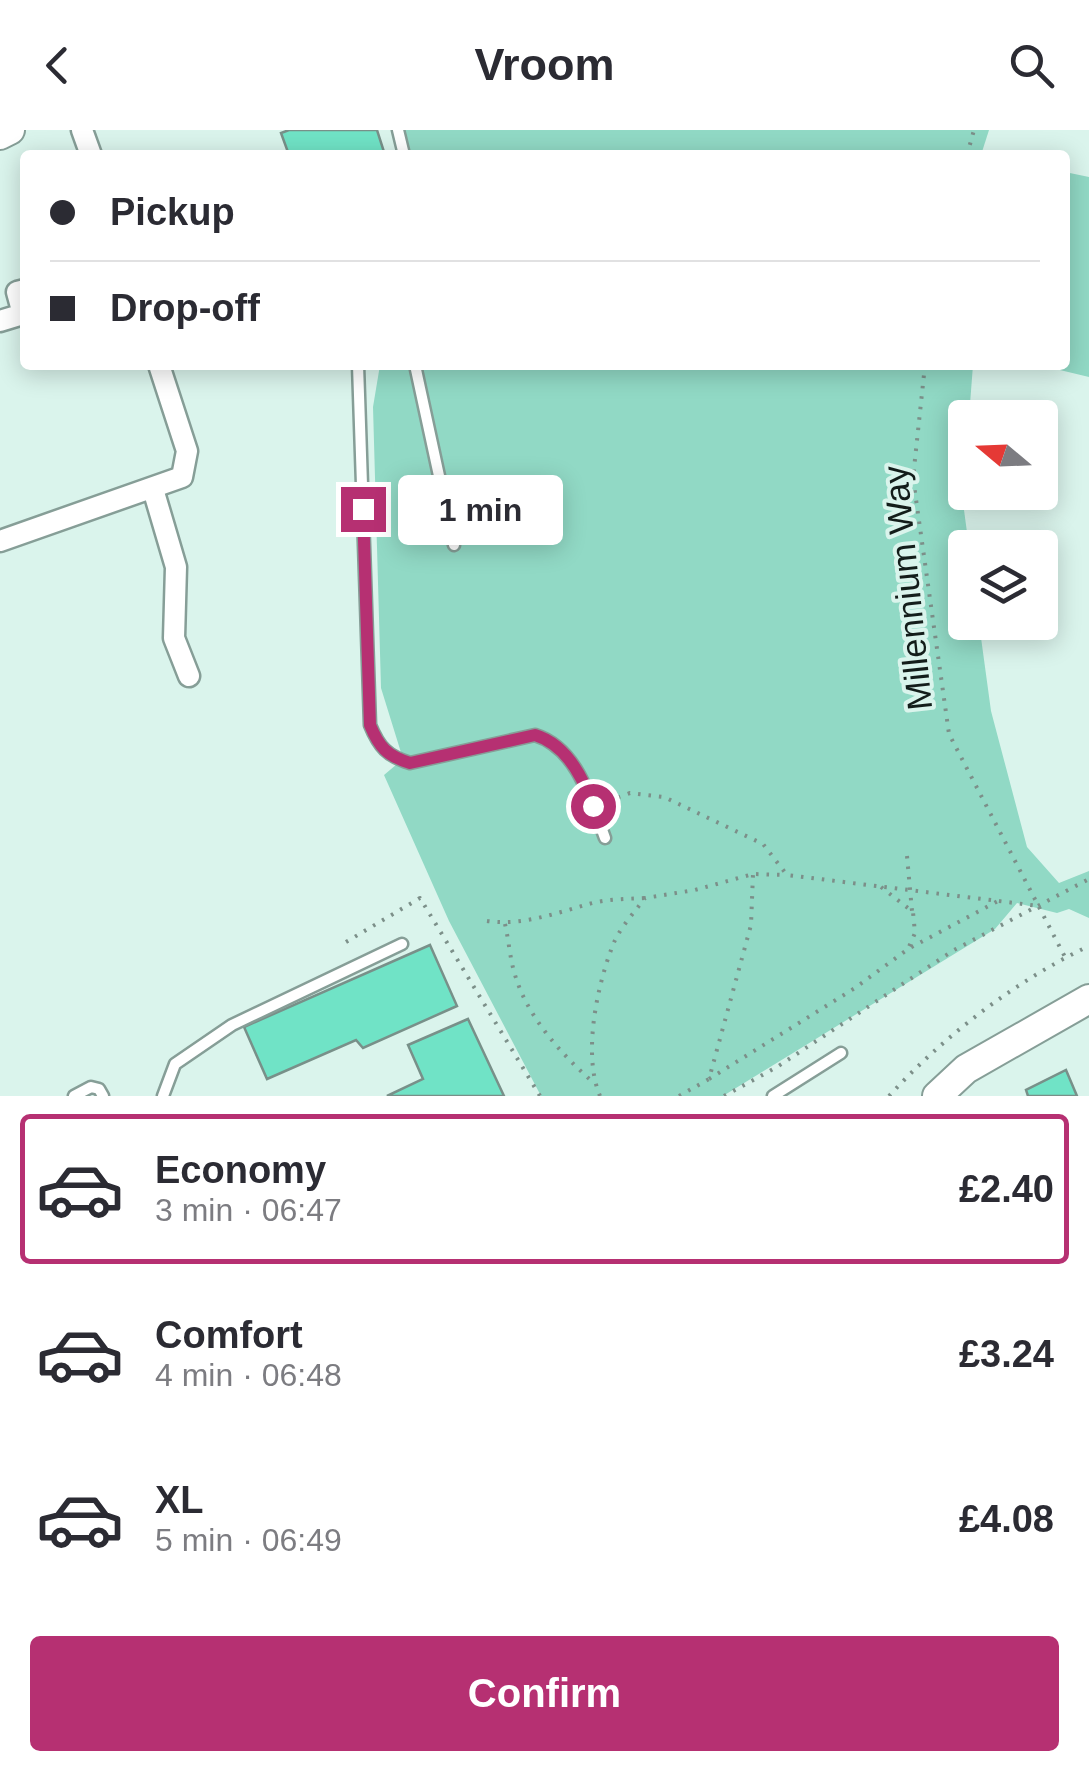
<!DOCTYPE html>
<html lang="en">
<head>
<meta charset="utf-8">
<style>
  :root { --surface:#fff; --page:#f7f7f7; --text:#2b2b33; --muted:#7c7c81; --line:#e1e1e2; --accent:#b63072 }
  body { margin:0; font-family:Helvetica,sans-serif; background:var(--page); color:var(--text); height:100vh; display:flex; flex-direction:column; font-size:38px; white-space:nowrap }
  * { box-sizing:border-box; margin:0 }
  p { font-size:32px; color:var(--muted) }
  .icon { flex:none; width:55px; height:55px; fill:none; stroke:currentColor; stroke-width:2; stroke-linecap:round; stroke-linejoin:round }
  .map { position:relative; height:966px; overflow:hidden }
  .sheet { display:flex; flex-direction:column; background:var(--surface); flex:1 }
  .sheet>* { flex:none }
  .hud { position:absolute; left:20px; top:20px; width:1050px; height:220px; border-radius:10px; box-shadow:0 5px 25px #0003; display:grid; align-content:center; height:220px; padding:0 30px; background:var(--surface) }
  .needle { width:65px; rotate:289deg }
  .fabs { position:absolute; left:948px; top:270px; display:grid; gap:20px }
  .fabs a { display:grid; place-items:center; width:110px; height:110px; border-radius:10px; background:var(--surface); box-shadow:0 5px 25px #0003; font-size:50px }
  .end { position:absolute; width:45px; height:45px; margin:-22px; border:12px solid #b63072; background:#fff; box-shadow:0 0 0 5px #fff }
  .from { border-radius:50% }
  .bubble { position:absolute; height:70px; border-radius:10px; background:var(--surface); box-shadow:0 5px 25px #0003; font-size:32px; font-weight:600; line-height:70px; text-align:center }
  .hud b { display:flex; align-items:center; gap:35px; height:95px; font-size:38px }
  .hud b+b { border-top:2px solid var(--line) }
  .hud i { width:25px; height:25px; background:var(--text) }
  ul { padding:18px 0 0; list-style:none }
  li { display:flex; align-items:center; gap:30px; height:150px; margin:0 20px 15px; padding:0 10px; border:5px solid transparent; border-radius:10px }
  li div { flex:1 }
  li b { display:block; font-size:38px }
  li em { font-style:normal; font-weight:600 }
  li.current { border-color:var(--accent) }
  li>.icon { width:90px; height:90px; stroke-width:1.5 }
  .cta { display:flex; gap:20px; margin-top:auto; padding:20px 30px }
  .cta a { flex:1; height:115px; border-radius:10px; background:var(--accent); color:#fff; font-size:40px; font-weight:600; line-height:115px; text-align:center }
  header { display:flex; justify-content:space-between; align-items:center; height:130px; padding:0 30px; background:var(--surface); font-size:45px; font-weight:600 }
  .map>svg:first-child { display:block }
  .green { fill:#91d9c5 }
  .building { fill:#70e3c6; stroke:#789089; stroke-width:2.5 }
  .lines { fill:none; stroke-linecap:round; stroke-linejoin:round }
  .lane-casing { stroke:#869e97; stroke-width:15 }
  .street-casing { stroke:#869e97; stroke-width:25 }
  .secondary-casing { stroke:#869e97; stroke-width:32 }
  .path { stroke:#7c8f89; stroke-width:4; stroke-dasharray:2.5 8; stroke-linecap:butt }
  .lane { stroke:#fff; stroke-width:10 }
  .street { stroke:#fff; stroke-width:20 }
  .secondary { stroke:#fff; stroke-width:28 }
  .route { stroke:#b63072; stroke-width:12 }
  .labels { text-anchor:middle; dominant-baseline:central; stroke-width:8; stroke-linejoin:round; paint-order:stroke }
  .street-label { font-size:35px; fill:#131d1a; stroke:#daf4ec }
</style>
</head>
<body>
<header><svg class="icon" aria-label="back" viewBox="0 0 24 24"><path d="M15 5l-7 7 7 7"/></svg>Vroom<svg class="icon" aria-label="search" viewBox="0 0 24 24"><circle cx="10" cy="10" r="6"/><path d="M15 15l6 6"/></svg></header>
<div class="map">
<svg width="1089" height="966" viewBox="0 0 1089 966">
  <rect width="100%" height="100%" fill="#daf4ec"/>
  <g class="green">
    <path d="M397,0h592l-8,25h-580z"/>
    <path d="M1065,42l24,5v200l-50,-12h26z"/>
    <path d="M380,235h593l-4,52 -4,1 -1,92 5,37 -4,1v74l14,1 12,88 36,136 32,36 30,-12v47l-20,-9 -12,4 -40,-10 -22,26 -272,167h-182l-92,-175 -65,-146 19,-16 -22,-71 -8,-281z"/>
  </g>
  <g class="building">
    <path d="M289,0h88l8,25h-96l-8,-22z"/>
    <path d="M430,815l27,61 -94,42 -7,-8 -89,39 -23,-52z"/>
    <path d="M468,889l36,77h-117l36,-17 -15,-34z"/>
    <path d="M1066,940l11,26h-49l-2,-6z"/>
  </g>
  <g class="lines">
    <defs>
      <g id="lane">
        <path d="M398,0l6,25"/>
        <path d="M358,235l12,360c9,22 17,31 40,38l125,-28c42,13 56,65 70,103"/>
        <path d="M415,235l39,180"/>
        <path d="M74,966l17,-9 8,2 4,7"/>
        <path d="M163,966l12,-32 57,-39 170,-81"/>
        <path d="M773,966l68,-43"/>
      </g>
      <g id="street">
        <path d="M82,0l9,25"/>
        <path d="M0,191l23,-7 -6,-22 8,-2"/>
        <path d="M153,359l23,78 -2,71 15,38"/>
        <path d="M0,411l182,-64 5,-26 -28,-86"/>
      </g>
      <g id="secondary">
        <path d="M0,5l10,-5"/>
        <path d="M937,966l29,-27 123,-70"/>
      </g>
    </defs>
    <use href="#lane" class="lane-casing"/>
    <use href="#street" class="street-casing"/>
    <use href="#secondary" class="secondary-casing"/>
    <g class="path">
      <path d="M967,25l7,-25"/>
      <path d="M925,235l-12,113 36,256 116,223"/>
      <path d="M608,671l22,-8 34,4 99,47 24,31 252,31"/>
      <path d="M907,726l5,55"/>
      <path d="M881,757l32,25 2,21 -7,16"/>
      <path d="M487,791c35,5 69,-8 102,-17 17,-5 37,-5 56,-6"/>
      <path d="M505,794c4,17 5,37 11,54 13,41 47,78 79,106"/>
      <path d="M346,812l74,-44 120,198"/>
      <path d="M709,949l146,-91 53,-39 90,-48"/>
      <path d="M600,966c-17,-40 -4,-105 11,-146 6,-19 22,-36 34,-52l50,-8 58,-16 34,1"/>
      <path d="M679,966l30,-17 42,-154 2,-51"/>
      <path d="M724,966l53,-29 177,-117 135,-71"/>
      <path d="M889,966c55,-60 126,-115 200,-150"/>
    </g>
    <use href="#lane" class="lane"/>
    <use href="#street" class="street"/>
    <use href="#secondary" class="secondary"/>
  </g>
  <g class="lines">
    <path class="route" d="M363,379l7,216c9,22 17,31 40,38l125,-28c30,9 48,42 58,71"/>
  </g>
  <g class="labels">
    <g class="street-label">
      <text transform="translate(907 458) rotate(-96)">Millennium Way</text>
    </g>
  </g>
</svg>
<div class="fabs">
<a><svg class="needle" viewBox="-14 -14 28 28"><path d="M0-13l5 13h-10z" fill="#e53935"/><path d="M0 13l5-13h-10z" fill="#7c7c81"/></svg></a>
<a><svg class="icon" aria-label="layers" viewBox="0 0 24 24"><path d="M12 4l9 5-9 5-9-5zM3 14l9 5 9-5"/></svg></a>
</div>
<i class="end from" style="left:593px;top:676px"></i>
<i class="end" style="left:363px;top:379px"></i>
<div class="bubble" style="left:398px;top:345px;width:165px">1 min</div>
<div class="hud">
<b><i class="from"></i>Pickup</b>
<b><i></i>Drop-off</b>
</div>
</div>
<section class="sheet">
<ul>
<li class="current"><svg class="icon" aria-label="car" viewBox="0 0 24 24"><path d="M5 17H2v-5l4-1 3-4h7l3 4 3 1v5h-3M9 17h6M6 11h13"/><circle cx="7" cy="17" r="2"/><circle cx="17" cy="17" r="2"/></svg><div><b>Economy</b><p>3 min · 06:47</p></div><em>£2.40</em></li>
<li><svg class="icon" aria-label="car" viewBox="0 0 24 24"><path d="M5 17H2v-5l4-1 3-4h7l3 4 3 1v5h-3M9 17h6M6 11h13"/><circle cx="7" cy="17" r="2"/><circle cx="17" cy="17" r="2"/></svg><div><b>Comfort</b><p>4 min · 06:48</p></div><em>£3.24</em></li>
<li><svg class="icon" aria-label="car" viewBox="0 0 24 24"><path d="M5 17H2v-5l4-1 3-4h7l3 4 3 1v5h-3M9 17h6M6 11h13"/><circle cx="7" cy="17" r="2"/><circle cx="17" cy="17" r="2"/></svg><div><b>XL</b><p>5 min · 06:49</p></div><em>£4.08</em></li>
</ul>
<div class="cta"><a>Confirm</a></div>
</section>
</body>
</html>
